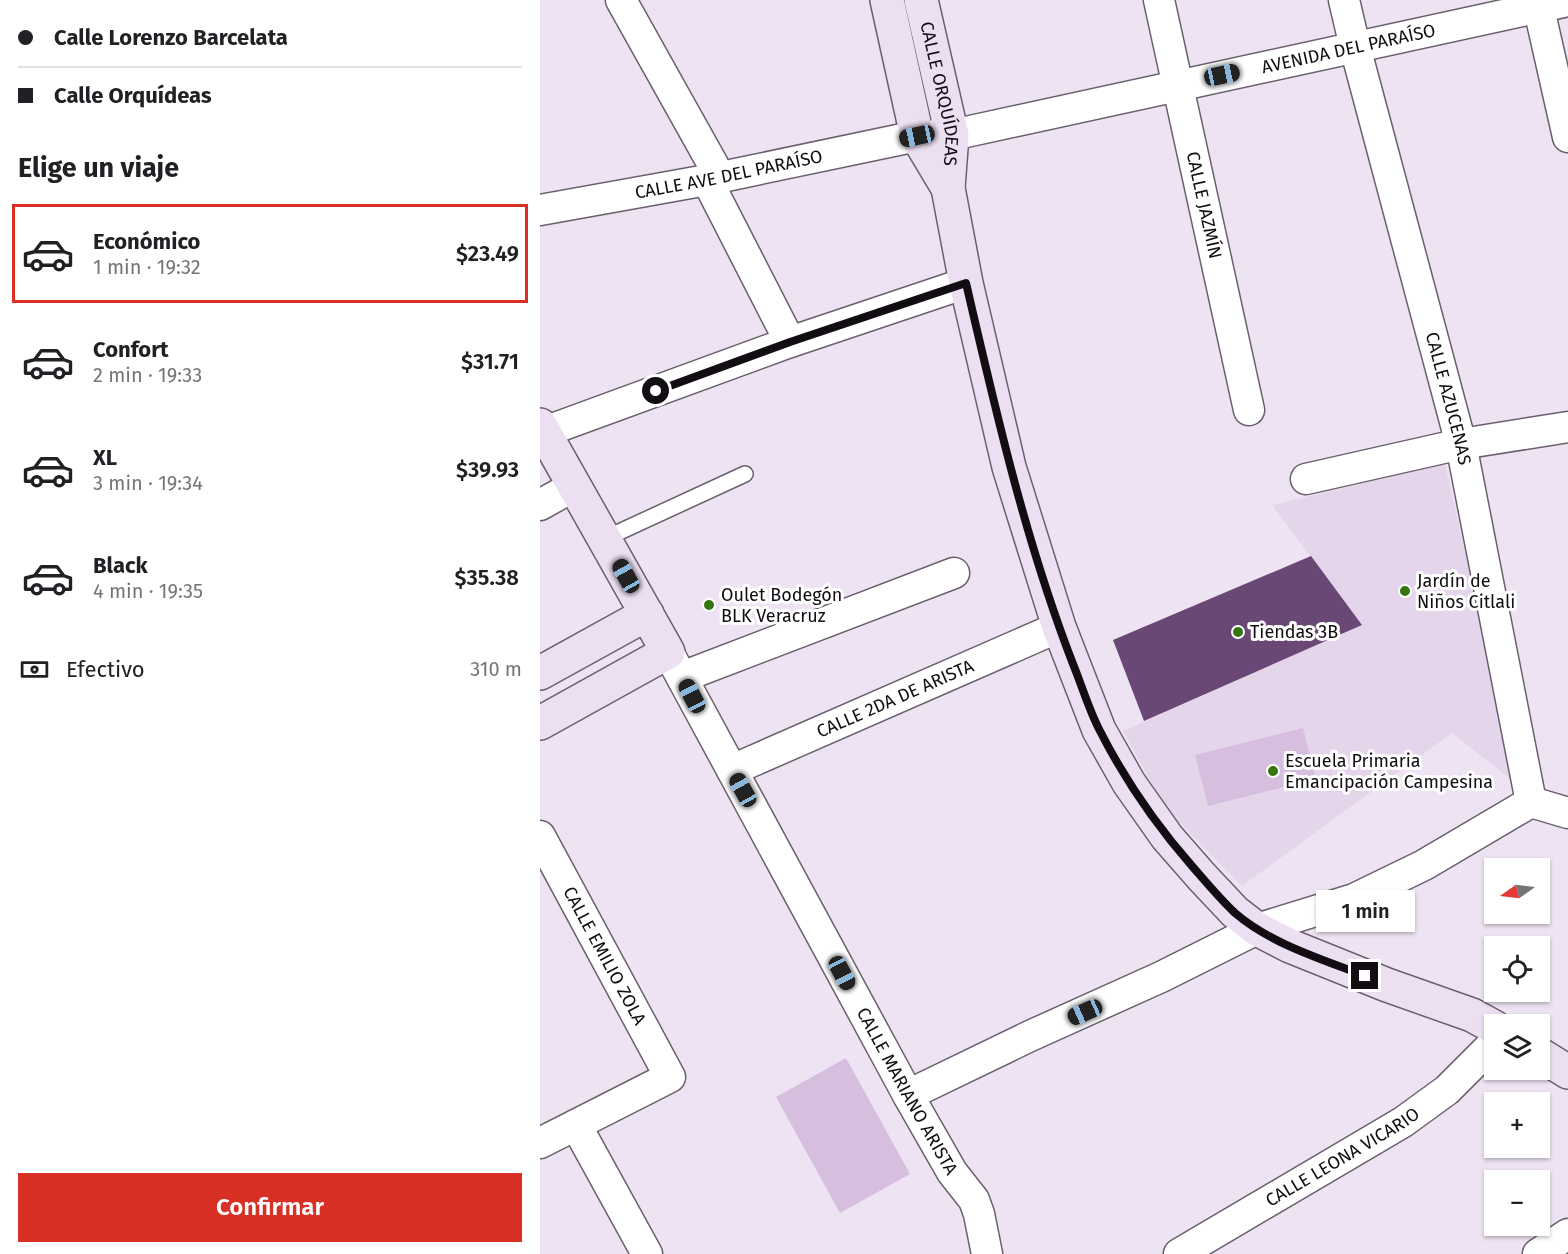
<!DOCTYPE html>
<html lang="es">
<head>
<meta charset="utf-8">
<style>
  :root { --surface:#fff; --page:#f6f6f6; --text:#202124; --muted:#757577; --line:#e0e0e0; --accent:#d93025 }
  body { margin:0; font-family:"Fira Sans",sans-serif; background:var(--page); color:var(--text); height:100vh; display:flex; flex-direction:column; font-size:22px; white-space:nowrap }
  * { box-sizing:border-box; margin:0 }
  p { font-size:20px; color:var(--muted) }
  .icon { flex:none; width:33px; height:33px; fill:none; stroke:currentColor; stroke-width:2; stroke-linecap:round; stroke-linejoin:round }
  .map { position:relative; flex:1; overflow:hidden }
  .sheet { display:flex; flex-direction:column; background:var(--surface); width:540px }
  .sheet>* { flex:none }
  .top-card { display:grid; align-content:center; height:132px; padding:0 18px; background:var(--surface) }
  .needle { width:39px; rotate:256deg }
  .tools { position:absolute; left:944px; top:858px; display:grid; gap:12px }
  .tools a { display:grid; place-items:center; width:66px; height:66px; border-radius:0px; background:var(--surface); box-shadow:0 2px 4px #0004; font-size:30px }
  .end { position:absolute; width:27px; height:27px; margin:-14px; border:8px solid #110d12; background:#fff; box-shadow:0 0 0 3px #fff }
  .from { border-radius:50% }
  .bubble { position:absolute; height:42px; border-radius:0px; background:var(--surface); box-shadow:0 2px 4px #0004; font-size:20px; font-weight:600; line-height:42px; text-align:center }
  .car { position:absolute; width:18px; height:36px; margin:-18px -9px; border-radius:8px; box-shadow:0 0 4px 2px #0007; background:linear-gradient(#222 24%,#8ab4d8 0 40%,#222 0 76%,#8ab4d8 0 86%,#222 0) }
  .top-card b { display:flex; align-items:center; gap:21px; height:57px; font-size:22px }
  .top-card b+b { border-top:2px solid var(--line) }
  .top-card i { width:15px; height:15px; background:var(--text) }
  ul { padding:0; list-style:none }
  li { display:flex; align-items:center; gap:18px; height:99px; margin:0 12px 9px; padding:0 6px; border:3px solid transparent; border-radius:0px }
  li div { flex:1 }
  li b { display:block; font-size:22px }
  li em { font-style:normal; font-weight:600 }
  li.selected { border-color:var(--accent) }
  li>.icon { width:54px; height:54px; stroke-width:1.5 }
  h2 { padding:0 18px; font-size:27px; line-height:72px }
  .pay { display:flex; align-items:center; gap:15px; height:66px; padding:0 18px; font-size:22px }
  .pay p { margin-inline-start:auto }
  .button { display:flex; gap:12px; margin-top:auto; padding:12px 18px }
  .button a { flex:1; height:69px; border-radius:0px; background:var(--accent); color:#fff; font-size:24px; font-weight:600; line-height:69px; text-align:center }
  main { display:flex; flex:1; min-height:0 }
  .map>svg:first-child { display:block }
  .built { fill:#e5d5eb }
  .green { fill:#d6bede }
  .building { fill:#6a4876 }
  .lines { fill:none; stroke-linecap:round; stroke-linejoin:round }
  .lane-casing { stroke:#6a606d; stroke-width:18 }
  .street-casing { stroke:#6a606d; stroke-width:33 }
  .secondary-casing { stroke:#6a606d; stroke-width:36 }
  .lane { stroke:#fff; stroke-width:15 }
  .street { stroke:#fff; stroke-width:30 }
  .secondary { stroke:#eddff2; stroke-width:33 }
  .route { stroke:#110d12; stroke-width:8 }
  .poi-dot { fill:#357510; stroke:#fff; stroke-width:2 }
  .labels { text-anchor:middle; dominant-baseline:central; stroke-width:6; stroke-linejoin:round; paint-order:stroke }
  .street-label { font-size:18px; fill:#110d12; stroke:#fff }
  .poi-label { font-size:18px; fill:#110d12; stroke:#fff; text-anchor:start }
</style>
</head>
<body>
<main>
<section class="sheet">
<div class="top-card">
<b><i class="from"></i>Calle Lorenzo Barcelata</b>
<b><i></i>Calle Orquídeas</b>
</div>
<h2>Elige un viaje</h2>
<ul>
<li class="selected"><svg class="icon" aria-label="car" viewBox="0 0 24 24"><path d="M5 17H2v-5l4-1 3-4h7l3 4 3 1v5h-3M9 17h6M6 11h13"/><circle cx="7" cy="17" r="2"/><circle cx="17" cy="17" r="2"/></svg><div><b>Económico</b><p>1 min · 19:32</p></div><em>$23.49</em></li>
<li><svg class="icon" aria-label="car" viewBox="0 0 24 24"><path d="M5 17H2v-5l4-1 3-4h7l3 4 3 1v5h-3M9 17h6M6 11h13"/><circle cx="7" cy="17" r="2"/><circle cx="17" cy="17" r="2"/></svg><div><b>Confort</b><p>2 min · 19:33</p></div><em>$31.71</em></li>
<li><svg class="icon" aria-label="car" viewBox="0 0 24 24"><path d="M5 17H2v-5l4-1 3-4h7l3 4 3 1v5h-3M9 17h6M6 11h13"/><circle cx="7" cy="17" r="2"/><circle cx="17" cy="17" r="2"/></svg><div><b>XL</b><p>3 min · 19:34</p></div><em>$39.93</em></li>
<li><svg class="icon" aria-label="car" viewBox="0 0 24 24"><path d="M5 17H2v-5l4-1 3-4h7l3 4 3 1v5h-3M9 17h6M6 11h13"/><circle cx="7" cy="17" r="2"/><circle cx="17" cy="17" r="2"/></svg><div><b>Black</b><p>4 min · 19:35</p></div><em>$35.38</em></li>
</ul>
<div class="pay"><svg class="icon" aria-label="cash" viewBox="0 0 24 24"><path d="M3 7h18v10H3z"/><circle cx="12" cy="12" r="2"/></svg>Efectivo<p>310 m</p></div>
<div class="button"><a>Confirmar</a></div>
</section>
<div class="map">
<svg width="1028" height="1254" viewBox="0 0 1028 1254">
  <rect width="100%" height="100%" fill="#eee3f2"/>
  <path class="built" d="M905,464l73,321 -66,-52 -210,153 -76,-77 -43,-78 239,-106 -90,-120z"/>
  <g class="green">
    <path d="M763,728l13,51 -108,27 -13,-51z"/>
    <path d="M306,1058l64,116 -70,39 -64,-116z"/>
  </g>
  <path class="building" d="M771,556l51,69 -218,96 -31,-81z"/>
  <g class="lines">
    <defs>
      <path id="lane" d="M64,539l141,-65"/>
      <g id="street">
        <path d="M81,0l99,177"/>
        <path id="s1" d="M619,0l90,410"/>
        <path id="s2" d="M804,0l11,47 106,397 70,358"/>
        <path d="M997,0l31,137"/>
        <path d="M167,180l83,162"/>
        <path id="s3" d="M0,210l167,-30 210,-44 35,-1 616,-134"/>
        <path d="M4,432l246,-90 176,-59"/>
        <path d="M766,479l155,-35 107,-17"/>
        <path d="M0,505l34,-19"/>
        <path id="s4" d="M128,652l240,443 44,77 22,28 5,14 8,40"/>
        <path d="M142,677l272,-104"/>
        <path id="s5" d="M192,770l327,-143"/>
        <path id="s6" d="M0,836l130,241 -130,66"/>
        <path d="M368,1095l122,-59 131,-59 96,-48 97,-30 70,-34 107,-63 37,11"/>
        <path d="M36,1125l71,129"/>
        <path id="s7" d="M639,1254l224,-132 44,-32 47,-47"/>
        <path d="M998,1254l30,-20"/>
      </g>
      <g id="secondary">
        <path d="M347,0l30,136 31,52"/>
        <path id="s8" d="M381,0l31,135 -4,53 18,95 43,184 50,160 40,103 30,53 38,54 35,40 33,35 22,17 33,17 97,39 85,30 22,12"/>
        <path d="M0,425l128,227 -128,71"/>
        <path d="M0,673l107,-59"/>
        <path d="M999,1054l29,18"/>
      </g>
    </defs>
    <use href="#lane" class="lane-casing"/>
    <use href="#street" class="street-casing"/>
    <use href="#secondary" class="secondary-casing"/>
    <use href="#lane" class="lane"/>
    <use href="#street" class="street"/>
    <use href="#secondary" class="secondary"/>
  </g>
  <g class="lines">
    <path class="route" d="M116,391l134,-49 176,-59c30,129 59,257 107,381 9,22 16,46 27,67 25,49 56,94 92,135 14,16 28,33 43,47 36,31 87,46 130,63"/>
  </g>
  <g class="poi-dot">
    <circle cx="865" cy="591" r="6"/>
    <circle cx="169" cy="605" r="6"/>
    <circle cx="698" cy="632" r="6"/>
    <circle cx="733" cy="771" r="6"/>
  </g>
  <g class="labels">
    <g class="street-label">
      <text stroke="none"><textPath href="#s3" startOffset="825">AVENIDA DEL PARAÍSO</textPath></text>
      <text stroke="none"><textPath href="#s8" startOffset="96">CALLE ORQUÍDEAS</textPath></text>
      <text stroke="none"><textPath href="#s3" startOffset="192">CALLE AVE DEL PARAÍSO</textPath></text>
      <text stroke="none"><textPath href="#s1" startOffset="210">CALLE JAZMÍN</textPath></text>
      <text stroke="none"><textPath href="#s2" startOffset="412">CALLE AZUCENAS</textPath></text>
      <text stroke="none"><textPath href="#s5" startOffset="178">CALLE 2DA DE ARISTA</textPath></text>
      <text stroke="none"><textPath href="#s6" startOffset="136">CALLE EMILIO ZOLA</textPath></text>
      <text stroke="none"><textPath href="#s4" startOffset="500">CALLE MARIANO ARISTA</textPath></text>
      <text stroke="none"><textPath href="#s7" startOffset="190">CALLE LEONA VICARIO</textPath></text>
    </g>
    <g class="poi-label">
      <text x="877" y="581">Jardín de<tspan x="877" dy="21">Niños Citlali</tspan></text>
      <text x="181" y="595">Oulet Bodegón<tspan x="181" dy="21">BLK Veracruz</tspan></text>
      <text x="710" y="632">Tiendas 3B</text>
      <text x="745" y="761">Escuela Primaria<tspan x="745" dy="21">Emancipación Campesina</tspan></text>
    </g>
  </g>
</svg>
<div class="tools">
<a><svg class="needle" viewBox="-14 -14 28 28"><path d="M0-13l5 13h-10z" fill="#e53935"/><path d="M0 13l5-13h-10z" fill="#757577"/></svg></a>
<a><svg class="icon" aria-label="locate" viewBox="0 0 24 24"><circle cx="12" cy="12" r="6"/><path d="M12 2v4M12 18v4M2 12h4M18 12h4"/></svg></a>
<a><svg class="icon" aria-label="layers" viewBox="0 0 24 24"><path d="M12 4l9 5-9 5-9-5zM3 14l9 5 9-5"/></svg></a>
<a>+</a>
<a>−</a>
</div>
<i class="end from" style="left:116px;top:391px"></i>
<i class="end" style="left:825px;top:976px"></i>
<div class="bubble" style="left:776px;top:890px;width:99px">1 min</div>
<i class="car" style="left:682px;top:75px;rotate:78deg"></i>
<i class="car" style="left:377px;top:136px;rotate:258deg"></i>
<i class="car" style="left:86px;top:576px;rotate:331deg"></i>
<i class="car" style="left:152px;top:696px;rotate:332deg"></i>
<i class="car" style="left:203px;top:790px;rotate:331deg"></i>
<i class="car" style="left:302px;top:973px;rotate:152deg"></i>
<i class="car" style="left:545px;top:1012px;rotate:246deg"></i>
</div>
</main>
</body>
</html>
